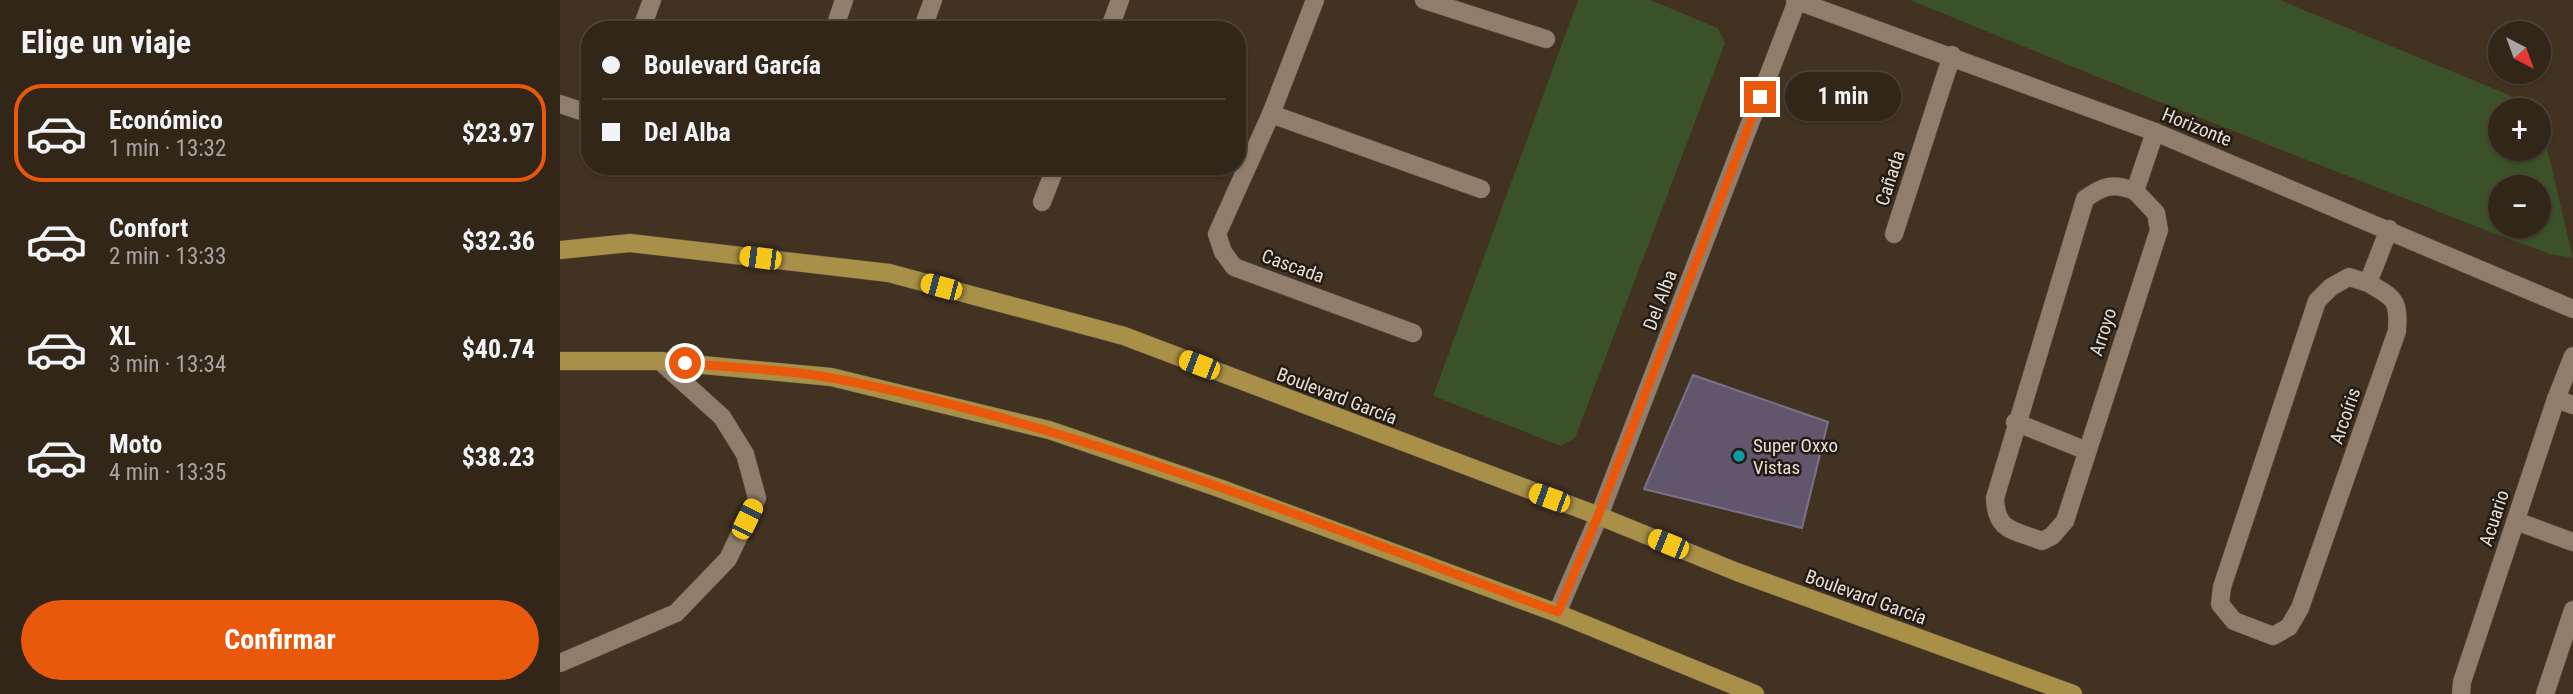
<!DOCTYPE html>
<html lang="es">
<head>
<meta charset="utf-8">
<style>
  :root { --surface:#322619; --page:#3a2e22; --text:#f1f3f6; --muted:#a8a5a2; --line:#4d4338; --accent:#ea580c }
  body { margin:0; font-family:"Roboto Condensed",sans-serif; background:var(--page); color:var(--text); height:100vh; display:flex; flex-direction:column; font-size:26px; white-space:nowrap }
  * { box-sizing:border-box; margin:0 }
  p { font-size:23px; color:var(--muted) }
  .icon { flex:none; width:38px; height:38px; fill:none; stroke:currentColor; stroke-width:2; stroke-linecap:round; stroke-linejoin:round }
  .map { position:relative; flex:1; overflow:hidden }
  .details { display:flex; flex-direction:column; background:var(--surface); width:560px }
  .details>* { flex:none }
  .top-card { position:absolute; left:21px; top:21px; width:665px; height:154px; border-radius:28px; box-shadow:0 2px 5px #0004,0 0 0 2px var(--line); display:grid; align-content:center; height:154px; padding:0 21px; background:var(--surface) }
  .needle { width:46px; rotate:139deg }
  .tools { position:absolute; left:1928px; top:21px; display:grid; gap:14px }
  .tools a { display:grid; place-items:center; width:63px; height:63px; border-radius:50%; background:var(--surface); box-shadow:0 2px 5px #0004,0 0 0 2px var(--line); font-size:35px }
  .end { position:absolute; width:32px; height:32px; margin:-16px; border:9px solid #ea580c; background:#fff; box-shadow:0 0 0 4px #fff }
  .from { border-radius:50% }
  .bubble { position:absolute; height:49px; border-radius:24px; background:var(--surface); box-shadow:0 2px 5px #0004,0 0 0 2px var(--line); font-size:23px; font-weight:700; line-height:49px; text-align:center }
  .car { position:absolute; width:21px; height:42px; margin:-21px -10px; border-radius:9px; box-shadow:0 0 5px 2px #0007; background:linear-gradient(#f5c518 24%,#345 0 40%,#f5c518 0 76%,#345 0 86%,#f5c518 0) }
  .top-card b { display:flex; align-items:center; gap:24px; height:66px; font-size:26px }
  .top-card b+b { border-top:2px solid var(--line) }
  .top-card i { width:18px; height:18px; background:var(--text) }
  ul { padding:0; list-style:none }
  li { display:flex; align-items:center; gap:21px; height:98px; margin:0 14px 10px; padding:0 7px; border:4px solid transparent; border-radius:28px }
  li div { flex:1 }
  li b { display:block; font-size:26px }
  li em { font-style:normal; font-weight:700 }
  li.active { border-color:var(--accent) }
  li>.icon { width:63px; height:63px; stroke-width:1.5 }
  h2 { padding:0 21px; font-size:32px; line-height:84px }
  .cta { display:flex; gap:14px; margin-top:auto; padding:14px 21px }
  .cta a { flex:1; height:80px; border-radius:42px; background:var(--accent); color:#fff; font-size:28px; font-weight:700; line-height:80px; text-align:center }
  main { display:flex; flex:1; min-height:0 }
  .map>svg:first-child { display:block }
  .green { fill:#3b5127; fill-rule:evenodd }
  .building { fill:#60576d; stroke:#797187; stroke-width:2 }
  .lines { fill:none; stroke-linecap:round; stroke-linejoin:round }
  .minor-casing { stroke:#5e5042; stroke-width:19 }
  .major-casing { stroke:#5e5042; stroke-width:19 }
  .minor { stroke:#907d6b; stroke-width:18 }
  .major { stroke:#a99048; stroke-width:18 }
  .route { stroke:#ea580c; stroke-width:9 }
  .culture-dot { fill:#0f9aa8; stroke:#221b14; stroke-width:2.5 }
  .labels { text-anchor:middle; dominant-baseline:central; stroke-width:5; stroke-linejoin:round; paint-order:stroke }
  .street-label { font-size:19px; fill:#e8ded4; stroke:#221b14 }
  .poi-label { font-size:19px; fill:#e8ded4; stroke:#221b14; text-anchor:start }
</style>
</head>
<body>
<main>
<section class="details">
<h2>Elige un viaje</h2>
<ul>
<li class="active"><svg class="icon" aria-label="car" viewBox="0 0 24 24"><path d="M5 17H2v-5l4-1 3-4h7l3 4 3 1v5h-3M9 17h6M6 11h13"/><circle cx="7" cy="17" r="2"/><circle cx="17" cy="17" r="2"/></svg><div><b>Económico</b><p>1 min · 13:32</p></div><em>$23.97</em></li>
<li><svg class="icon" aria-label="car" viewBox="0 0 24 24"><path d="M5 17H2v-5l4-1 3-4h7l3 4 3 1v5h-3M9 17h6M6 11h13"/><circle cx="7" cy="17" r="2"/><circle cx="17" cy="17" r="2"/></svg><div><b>Confort</b><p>2 min · 13:33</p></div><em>$32.36</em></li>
<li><svg class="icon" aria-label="car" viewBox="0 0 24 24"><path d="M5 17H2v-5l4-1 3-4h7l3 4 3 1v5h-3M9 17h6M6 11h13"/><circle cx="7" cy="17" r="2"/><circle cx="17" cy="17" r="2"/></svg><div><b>XL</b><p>3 min · 13:34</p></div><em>$40.74</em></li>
<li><svg class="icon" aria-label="car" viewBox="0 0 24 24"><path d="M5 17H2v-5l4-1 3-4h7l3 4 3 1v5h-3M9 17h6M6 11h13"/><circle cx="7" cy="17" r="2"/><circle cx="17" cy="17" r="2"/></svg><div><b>Moto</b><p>4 min · 13:35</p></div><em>$38.23</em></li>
</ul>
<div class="cta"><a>Confirmar</a></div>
</section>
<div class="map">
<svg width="2013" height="694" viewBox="0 0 2013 694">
  <rect width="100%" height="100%" fill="#423221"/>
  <g class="green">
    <path d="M1018,0h72l68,28 7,15 -150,395 -14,8 -128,-50z"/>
    <path d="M1350,0h370l241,100 9,10h-29v39h38v-28l2,2 32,135 -23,-4 -52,-19 -351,-138zM1941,187h38v39h-38z"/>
  </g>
  <path class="building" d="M1133,375l135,47 -26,106 -158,-39z"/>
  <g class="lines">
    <defs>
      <g id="minor">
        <path d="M755,0l-44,114 -54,120 6,18 11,15 179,66"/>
        <path d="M864,0l122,39"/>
        <path d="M1235,0l360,132 418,177"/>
        <path d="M81,30l11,-30"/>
        <path d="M274,30l10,-30"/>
        <path d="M362,30l11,-30"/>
        <path d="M549,30l11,-30"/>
        <path d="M0,104l30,10"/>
        <path d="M711,114l210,75"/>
        <path d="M1575,191c-22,-8 -31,-6 -50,8l-90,299c1,34 19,32 47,43l10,-5 13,-15 94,-291 -3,-17 -21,-22 20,-59"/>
        <path d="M482,202l14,-36"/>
        <path d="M1334,234l58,-179"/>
        <path d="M1808,283l-19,-6 -18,10 -14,14 -95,286 -2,17 14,17 39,15 16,-9 11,-19 97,-277c2,-31 -2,-33 -29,-48l21,-54"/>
        <path d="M1996,399l17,6"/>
        <path d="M1455,422l72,29"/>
        <path d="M1956,521l57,21"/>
        <path d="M997,613l42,-97 198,-515"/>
        <path d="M0,663l116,-50 52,-54 29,-61 -12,-44 -23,-37 -62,-56"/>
        <path d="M1901,694l1,-12 94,-283 17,-43"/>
        <path d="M1985,694l28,-84"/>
      </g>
      <g id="major">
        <path d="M0,250l70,-7 259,30 235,63 475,180 138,56 336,122"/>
        <path d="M0,361h100l171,16 218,53 170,58 338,125 198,81"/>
      </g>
    </defs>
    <use href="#minor" class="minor-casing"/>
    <use href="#major" class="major-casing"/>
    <use href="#minor" class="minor"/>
    <use href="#major" class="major"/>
  </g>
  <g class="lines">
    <path class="route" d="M125,363c48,5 99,6 147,15 250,47 488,147 726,234l40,-96 162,-419"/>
  </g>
  <circle class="culture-dot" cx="1179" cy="456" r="7"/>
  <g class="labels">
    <g class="street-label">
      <text transform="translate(1637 127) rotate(22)">Horizonte</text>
      <text transform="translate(1330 178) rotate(-72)">Cañada</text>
      <text transform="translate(733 266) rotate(20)">Cascada</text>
      <text transform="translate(1100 300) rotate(-69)">Del Alba</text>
      <text transform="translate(1543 332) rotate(-72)">Arroyo</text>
      <text transform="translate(777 396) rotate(21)">Boulevard García</text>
      <text transform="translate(1785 416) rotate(-71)">Arcoíris</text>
      <text transform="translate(1934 518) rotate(-72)">Acuario</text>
      <text transform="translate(1306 597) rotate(20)">Boulevard García</text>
    </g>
    <g class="poi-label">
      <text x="1193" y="445">Super Oxxo<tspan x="1193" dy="22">Vistas</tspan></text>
    </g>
  </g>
</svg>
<div class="tools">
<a><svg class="needle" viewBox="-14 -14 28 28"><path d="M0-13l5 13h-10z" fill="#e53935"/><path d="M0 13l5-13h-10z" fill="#a8a5a2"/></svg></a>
<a>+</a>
<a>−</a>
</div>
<i class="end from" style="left:125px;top:363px"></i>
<i class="end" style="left:1200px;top:97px"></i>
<div class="bubble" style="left:1225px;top:72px;width:116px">1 min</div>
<i class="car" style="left:200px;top:258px;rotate:277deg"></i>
<i class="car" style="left:381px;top:287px;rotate:285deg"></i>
<i class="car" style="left:639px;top:365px;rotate:291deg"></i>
<i class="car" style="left:989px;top:498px;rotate:290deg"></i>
<i class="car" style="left:187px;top:519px;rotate:26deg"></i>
<i class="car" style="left:1108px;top:544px;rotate:292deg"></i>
<div class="top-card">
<b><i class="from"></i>Boulevard García</b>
<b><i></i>Del Alba</b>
</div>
</div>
</main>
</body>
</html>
